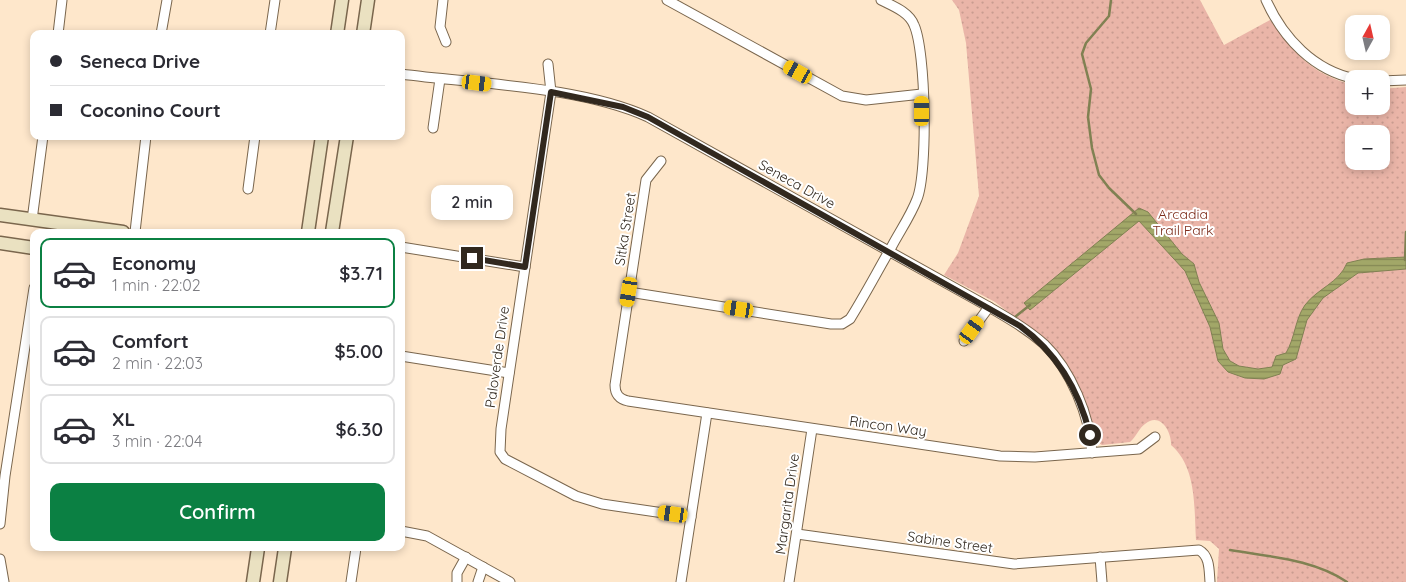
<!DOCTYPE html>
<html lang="en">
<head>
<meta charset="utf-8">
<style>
  :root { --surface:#fff; --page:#f7f7f7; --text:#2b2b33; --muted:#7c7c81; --line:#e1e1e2; --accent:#0b8043 }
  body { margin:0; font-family:Quicksand,sans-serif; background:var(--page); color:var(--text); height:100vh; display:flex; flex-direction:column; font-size:19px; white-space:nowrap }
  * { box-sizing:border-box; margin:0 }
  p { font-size:16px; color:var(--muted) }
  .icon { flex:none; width:28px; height:28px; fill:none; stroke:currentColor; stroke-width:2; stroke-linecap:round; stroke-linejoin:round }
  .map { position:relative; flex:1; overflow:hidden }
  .panel { position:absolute; left:30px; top:229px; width:375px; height:322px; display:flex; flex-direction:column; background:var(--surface); border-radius:10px; box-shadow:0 2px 8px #0003 }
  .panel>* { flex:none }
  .top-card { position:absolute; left:30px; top:30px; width:375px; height:110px; border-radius:10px; box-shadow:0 2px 8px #0003; display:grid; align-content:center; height:110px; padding:0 20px; background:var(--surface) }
  .needle { width:32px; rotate:8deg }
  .buttons { position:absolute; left:1345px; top:15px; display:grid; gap:10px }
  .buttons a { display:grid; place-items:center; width:45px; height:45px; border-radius:10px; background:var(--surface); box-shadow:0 2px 8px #0003; font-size:25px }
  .end { position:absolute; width:22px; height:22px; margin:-11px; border:6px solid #31281e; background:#fff; box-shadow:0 0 0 2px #fff }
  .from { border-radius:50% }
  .bubble { position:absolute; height:35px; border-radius:10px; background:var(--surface); box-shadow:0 2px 8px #0003; font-size:16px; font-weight:600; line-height:35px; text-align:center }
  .car { position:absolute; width:15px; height:30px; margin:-15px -8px; border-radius:6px; box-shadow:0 0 4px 1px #0007; background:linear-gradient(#f5c518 24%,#345 0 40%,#f5c518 0 76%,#345 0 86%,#f5c518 0) }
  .top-card b { display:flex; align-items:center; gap:18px; height:48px; font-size:19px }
  .top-card b+b { border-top:1px solid var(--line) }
  .top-card i { width:12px; height:12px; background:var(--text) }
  ul { padding:9px 0 0; list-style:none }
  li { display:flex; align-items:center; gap:15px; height:70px; margin:0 10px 8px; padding:0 10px; border:2px solid var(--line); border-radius:10px }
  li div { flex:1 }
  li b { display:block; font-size:19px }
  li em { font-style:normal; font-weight:600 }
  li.on { border-color:var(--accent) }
  li>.icon { width:45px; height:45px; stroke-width:1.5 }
  .primary-button { display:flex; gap:10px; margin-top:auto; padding:10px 20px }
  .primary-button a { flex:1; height:58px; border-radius:10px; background:var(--accent); color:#fff; font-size:20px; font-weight:600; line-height:58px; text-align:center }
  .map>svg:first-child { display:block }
  .park { fill:url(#park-dots); fill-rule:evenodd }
  .water { fill:url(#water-rules); stroke:#808152 }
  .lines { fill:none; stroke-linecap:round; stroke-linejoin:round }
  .stream { stroke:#808152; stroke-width:2.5 }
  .street-casing { stroke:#7a664d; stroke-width:11 }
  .secondary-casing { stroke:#7a664d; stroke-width:15 }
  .street { stroke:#fff; stroke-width:9 }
  .secondary { stroke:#eae1c1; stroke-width:12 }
  .route { stroke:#31281e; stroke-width:6 }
  .labels { text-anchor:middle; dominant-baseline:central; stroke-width:4; stroke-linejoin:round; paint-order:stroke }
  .street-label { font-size:14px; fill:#31281e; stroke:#fff }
  .park-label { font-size:14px; fill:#7d2e1c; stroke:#fff }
</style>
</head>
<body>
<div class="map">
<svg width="1406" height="582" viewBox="0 0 1406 582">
  <defs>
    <pattern id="park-dots" width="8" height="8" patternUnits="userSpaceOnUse" patternTransform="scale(1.25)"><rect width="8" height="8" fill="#eab5a8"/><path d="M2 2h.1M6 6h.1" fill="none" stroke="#c99c90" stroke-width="1.8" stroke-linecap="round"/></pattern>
    <pattern id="water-rules" width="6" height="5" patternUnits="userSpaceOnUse" patternTransform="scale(1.25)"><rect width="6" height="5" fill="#a2a768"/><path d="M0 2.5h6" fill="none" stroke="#858855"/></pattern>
  </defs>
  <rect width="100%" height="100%" fill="#fee7cb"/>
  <path class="park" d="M952,0h248l24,45 46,-25c24,33 42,55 84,65v21h27v-17l25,-2v495h-189l2,-33 -9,-8 -14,-1c-2,-32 1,-73 -25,-95 1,-13 -11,-34 -26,-21 -6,4 -9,13 -15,18l-28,3 -5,-3 -15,-46 -36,-55 -51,-39 -51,-27 14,-22 21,-57 -13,-153 -7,-33zM1354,134h27v27h-27z"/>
  <path class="water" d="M1139,208l9,4 34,42 12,10 5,18 20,41 4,26 7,12 9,5 19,3 14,-2 4,-11 10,-3c9,-15 9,-34 19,-48 13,-17 34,-22 42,-42l17,-4 42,-2v12l-48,4 -35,25 -16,22 -11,39 -13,6 -3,9 -16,5 -19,-1 -17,-6 -10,-11 -8,-34 -25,-56 -46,-50 -109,89 -6,-7z"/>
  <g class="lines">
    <g class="stream">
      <path d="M1111,0l-2,16 -23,27 -4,11 9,35 -3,28 4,31 7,27 10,13 27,26"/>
      <path d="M1405,260l1,-28"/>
      <path d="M1015,317l15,-12"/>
      <path d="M1230,550c40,7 83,9 117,32"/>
    </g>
    <defs>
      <g id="street">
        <path d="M443,0l-3,27 6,15"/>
        <path d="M667,0l175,96 24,4 56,-6"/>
        <path d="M1266,0c17,38 48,71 90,79"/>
        <path d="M58,34l4,-34"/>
        <path d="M161,34l6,-34"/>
        <path d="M270,34l5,-34"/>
        <path d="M548,64l3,28 -50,337 -1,23 5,7 71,37 26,8 89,13"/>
        <path d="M401,74c75,10 179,12 247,43l341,190c19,11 38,22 55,37 27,26 46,72 48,109"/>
        <path d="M1381,81l25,-1"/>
        <path d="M433,128l7,-49"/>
        <path d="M661,161l-15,19 -31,205c0,9 4,14 13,16l372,55 35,1 104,-8 16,-12"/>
        <path d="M248,189l7,-53"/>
        <path d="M32,220l11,-84"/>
        <path d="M135,232l11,-96"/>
        <path d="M401,247l124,20"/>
        <path d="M629,292l202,32h11l8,-5c15,-24 28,-49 42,-73 8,-15 19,-31 25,-47 11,-27 9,-148 -3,-174 -5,-13 -21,-19 -33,-25"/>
        <path d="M964,341l25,-34"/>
        <path d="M401,356l108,17"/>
        <path d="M0,524l5,-48 29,-188"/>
        <path d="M401,531l26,5 83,46"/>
        <path d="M797,534l217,30 185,-14c11,6 10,20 11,32"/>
        <path d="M1100,557l2,25"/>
        <path d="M0,559l4,23"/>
        <path d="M351,582l5,-34"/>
        <path d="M457,582v-9l9,-16"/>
        <path d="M478,582l5,-15"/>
        <path d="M681,582l26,-169"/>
        <path d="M789,582l23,-153"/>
      </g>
      <g id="secondary">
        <path d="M337,34l5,-34"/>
        <path d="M363,34l5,-34"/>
        <path d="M0,215l123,17"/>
        <path d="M308,232l14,-96"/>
        <path d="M332,232l15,-96"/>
        <path d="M0,243l34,5"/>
        <path d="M253,582l5,-34"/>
        <path d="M280,582l5,-34"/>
      </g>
    </defs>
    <use href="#street" class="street-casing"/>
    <use href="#secondary" class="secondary-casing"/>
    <use href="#street" class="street"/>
    <use href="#secondary" class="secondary"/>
  </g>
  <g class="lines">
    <path class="route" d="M472,258l53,9 26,-175 72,15 25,10 372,209c37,27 59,64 70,109"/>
  </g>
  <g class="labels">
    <g class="street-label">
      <text transform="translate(797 184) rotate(29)">Seneca Drive</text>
      <text transform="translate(625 229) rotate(-81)">Sitka Street</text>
      <text transform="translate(497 357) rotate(-82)">Paloverde Drive</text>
      <text transform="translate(888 426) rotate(8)">Rincon Way</text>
      <text transform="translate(787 504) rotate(-82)">Margarita Drive</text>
      <text transform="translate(950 542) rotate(8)">Sabine Street</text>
    </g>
    <g class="park-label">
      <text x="1183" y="214">Arcadia<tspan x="1183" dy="16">Trail Park</tspan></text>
    </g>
  </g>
</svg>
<div class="buttons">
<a><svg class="needle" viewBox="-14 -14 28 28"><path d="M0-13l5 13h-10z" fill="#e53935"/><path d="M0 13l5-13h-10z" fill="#7c7c81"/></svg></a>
<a>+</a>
<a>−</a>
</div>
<i class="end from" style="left:1090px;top:435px"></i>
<i class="end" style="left:472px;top:258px"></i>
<div class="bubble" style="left:431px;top:185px;width:82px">2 min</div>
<i class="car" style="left:798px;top:72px;rotate:299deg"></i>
<i class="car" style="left:477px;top:83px;rotate:97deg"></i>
<i class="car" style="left:922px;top:111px;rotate:0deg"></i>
<i class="car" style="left:629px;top:292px;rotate:189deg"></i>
<i class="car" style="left:739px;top:309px;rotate:279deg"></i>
<i class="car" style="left:972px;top:330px;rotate:36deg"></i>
<i class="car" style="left:673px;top:514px;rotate:278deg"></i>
<div class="top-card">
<b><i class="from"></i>Seneca Drive</b>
<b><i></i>Coconino Court</b>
</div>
<section class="panel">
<ul>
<li class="on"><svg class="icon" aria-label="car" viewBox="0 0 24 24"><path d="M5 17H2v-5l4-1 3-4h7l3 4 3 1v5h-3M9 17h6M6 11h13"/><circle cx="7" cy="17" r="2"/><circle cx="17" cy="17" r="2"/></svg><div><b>Economy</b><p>1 min · 22:02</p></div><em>$3.71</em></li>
<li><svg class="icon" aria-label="car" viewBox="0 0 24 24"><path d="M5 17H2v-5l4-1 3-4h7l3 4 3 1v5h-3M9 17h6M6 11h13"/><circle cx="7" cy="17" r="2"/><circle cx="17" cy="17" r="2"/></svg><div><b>Comfort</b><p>2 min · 22:03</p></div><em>$5.00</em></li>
<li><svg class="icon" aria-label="car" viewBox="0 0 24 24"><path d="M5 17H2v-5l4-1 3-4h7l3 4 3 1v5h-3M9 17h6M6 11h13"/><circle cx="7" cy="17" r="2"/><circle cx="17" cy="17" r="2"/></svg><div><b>XL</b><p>3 min · 22:04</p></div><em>$6.30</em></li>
</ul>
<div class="primary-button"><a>Confirm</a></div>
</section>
</div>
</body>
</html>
